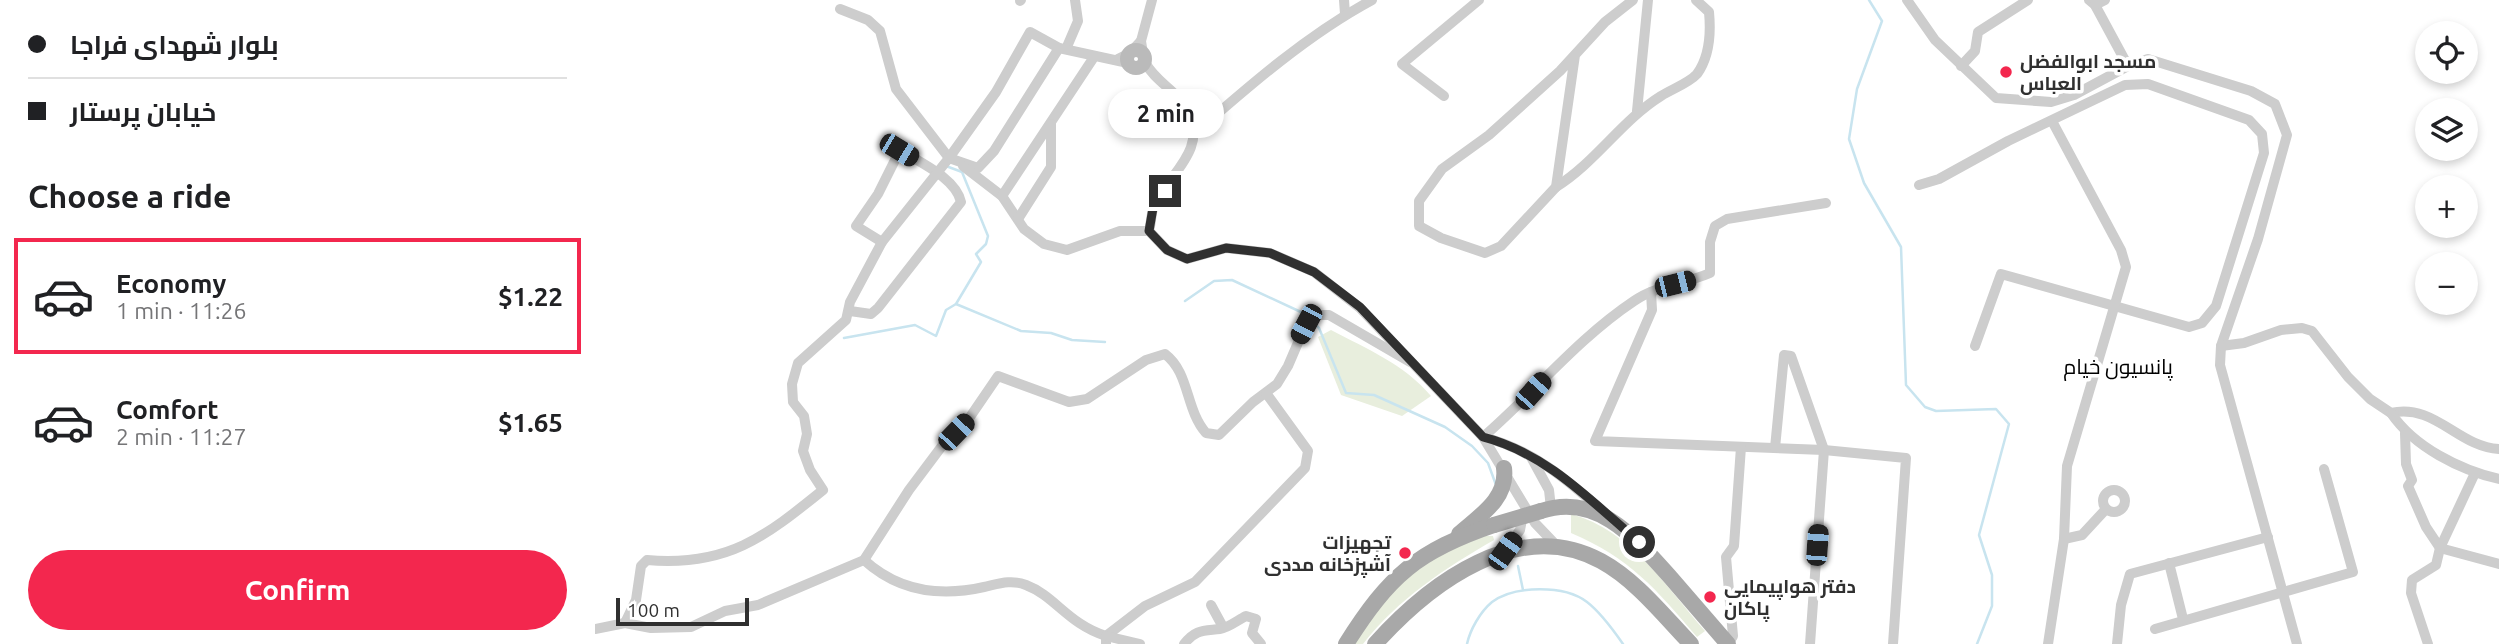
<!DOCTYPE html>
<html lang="en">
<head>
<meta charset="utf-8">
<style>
  :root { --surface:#fff; --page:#f2f2f2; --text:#202124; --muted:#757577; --line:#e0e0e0; --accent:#f3274e }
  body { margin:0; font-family:Ubuntu,Cairo,sans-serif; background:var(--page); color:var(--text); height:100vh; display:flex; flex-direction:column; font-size:26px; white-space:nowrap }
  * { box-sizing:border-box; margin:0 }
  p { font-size:23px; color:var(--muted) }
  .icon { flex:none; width:38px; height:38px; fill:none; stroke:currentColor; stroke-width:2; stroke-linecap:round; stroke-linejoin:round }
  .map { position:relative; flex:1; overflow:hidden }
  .side { display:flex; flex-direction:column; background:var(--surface); width:595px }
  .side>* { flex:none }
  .guide { display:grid; align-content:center; height:154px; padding:0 28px; background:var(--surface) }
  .tools { position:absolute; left:1820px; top:21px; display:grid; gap:14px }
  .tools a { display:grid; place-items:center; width:63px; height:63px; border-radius:50%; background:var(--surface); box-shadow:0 4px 10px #0003; font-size:35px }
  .scale { position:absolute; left:21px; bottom:18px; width:133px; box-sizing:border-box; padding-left:7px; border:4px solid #303030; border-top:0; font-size:19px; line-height:24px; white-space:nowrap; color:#303030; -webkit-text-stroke:5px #fff; paint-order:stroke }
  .end { position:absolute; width:32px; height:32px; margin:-16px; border:9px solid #303030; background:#fff; box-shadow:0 0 0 4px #fff }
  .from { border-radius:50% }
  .bubble { position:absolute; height:49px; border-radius:24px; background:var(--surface); box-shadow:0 4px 10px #0003; font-size:23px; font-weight:600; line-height:49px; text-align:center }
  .car { position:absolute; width:21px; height:42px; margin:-21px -10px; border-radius:9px; box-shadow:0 0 5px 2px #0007; background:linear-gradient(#222 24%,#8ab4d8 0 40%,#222 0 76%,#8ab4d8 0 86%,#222 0) }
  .guide b { display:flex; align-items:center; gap:24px; height:66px; font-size:26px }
  .guide b+b { border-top:2px solid var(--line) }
  .guide i { width:18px; height:18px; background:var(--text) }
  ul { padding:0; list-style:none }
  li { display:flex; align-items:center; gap:21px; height:116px; margin:0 14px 10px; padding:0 14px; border:4px solid transparent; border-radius:0px }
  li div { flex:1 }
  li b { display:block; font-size:26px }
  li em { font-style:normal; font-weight:600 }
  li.active { border-color:var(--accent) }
  li>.icon { width:63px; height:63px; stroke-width:1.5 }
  h2 { padding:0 28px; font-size:32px; line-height:84px }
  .action { display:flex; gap:14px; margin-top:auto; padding:14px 28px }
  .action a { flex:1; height:80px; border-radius:42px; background:var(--accent); color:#fff; font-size:28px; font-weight:600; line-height:80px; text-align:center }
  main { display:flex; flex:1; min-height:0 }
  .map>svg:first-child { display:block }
  .green { fill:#e8eedd }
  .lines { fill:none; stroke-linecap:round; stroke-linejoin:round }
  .stream { stroke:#c8e4ef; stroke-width:2.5 }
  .street { stroke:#cdcdcd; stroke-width:10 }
  .secondary { stroke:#bababa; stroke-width:14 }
  .primary { stroke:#a8a8a8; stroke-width:16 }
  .primary-bridge { stroke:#a8a8a8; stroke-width:16 }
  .route { stroke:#303030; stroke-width:9 }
  .poi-dot { fill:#f3274e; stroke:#fff; stroke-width:2.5 }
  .labels { text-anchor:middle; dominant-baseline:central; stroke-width:7; stroke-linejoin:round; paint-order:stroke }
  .poi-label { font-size:19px; font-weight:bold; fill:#303030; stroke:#fff; text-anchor:start }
  .neighbourhood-label { font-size:21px; fill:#000; stroke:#fff }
</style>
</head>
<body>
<main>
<section class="side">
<div class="guide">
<b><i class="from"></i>بلوار شهدای فراجا</b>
<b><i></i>خیابان پرستار</b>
</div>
<h2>Choose a ride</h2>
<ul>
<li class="active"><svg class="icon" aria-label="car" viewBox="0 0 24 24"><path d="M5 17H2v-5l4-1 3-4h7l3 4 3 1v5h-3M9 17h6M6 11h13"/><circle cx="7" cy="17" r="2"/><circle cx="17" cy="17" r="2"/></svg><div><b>Economy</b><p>1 min · 11:26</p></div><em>$1.22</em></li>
<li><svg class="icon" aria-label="car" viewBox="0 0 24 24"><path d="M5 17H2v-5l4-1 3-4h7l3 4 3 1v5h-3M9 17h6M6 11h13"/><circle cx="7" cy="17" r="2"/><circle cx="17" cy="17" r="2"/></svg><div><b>Comfort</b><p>2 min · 11:27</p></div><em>$1.65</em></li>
</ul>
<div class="action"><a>Confirm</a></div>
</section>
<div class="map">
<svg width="1904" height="644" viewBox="0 0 1904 644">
  <rect width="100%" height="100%" fill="#fff"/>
  <g class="green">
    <path d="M736,330c36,19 73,34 100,66l-29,20 -61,-21 -23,-58z"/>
    <path d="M976,514c60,16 94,72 134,117l-8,6c-41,-48 -67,-79 -126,-104z"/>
    <path d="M890,536h8l1,4c-49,28 -96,59 -131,104h-9c22,-33 45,-69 80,-88 16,-8 35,-14 51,-20z"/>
  </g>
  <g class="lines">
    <g class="stream">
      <path d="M1274,0l13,21 -25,68 -8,50 15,44 37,64 5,138 19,22 11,4 60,-2 13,15 -30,111 13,40v31l-15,38"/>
      <path d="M351,166l16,6 26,64 -2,8 -10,10 5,8 -25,42"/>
      <path d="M590,301l29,-20 18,-1 71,33 16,15 27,65 28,2 71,32 27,19 16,17 8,22"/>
      <path d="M249,338l71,-13 21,11 10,-26 10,-6 65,27 30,2 21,7 33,2"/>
      <path d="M923,566l5,24"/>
      <path d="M872,644c3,-14 13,-32 25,-42 23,-17 73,-17 95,0 13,10 27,29 36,42"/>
    </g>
    <g class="street">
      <path d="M749,0l1,14"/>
      <path d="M1312,0l28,40 61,58 55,4 23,-7 54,-29 20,-7 103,32 24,13 12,31 -29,104 -37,107 -1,19 77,279"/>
      <path d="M1494,0l6,5 33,61"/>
      <path d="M425,1l1,-1"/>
      <path d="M1500,5l10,-5"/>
      <path d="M245,9l28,11 12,11 16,58 53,69 29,10 16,-17 65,-103"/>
      <path d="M471,49l12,-28 -3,-21"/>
      <path d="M548,54l-2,-13 11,-41"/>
      <path d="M980,55l-19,132 -55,59 -16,7 -44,-15 -22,-12v-25l23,-32 47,-34 71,-64 45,-49 28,-22"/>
      <path d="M523,59l12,-6 11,-12"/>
      <path d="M550,62c10,20 33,29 43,49 21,41 -23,65 -35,98 -2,7 -2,15 -4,22l18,19 20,9 39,-11 44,5 44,19 46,36 123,129 52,86 21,22"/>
      <path d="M1366,66l14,-15 3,-19 50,-32"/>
      <path d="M849,96l-42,-32 77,-64"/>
      <path d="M1042,111l11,-111"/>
      <path d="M599,134c55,-48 113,-99 178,-134"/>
      <path d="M368,166l39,30 22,33 20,15 23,6 53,-19h29"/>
      <path d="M1324,185l20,-6 69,-38 117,-56 23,-1 101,36 13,14 2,19 -48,153 -14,17 -13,4 -188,-53 -26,72"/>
      <path d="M961,187c40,-25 65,-66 105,-91 11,-7 28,-13 36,-22 13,-18 14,-41 12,-62l-13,-12"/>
      <path d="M407,196l92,-139"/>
      <path d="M423,219l33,-52v-43"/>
      <path d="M1056,292l1,18 -57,131 229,9 82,8 -13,186"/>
      <path d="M255,311l21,3 7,-6 83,-106c-5,-24 -42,-40 -61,-52l-22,44 -22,32 26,16"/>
      <path d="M1626,346l23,-3 37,-13 21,-2 10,3 36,46 22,22 21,14c44,-10 67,34 108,36"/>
      <path d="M1796,413c23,34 69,57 108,66"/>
      <path d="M1810,433l1,31 6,16 -4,6 18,41 14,21 59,16"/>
      <path d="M888,437c51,-44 94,-98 151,-136 23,-16 51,-17 76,-28v-31l5,-16 12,-7 99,-16"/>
      <path d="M888,437c48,12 84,42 120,75"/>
      <path d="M1180,448l9,-93 7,1 33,94 -14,194"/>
      <path d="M936,457l18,33 2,18"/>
      <circle cx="1519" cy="501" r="11"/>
      <path d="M1469,539l18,-4 24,-26"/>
      <path d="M910,551l15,-21 3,-16"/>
      <path d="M269,560c34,31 76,37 120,27 14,-3 27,-8 42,-2 29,11 42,39 80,51v8"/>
      <path d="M1574,563l14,56"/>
      <path d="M616,605l12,22"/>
      <path d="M30,623l11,-23 5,-34 6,-6c80,7 118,-23 176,-70l-13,-20 -7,-19 4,-17 -3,-18 -11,-14 -1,-18 6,-21 48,-43 4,-18 32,-60 67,-84 47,-66 34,-60 29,16 69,15"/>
      <path d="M0,629l30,-6 26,5 40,-1 34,-16 33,-6 106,-45 45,-70 33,-44 28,-29 28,-41 71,26 18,-3 59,-39 19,-6c25,19 20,55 41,79l13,2 34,-33 24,-18 11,-18 18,-42 10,-9h13l81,47"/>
      <path d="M1560,629l198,-57 -29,-103"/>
      <path d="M511,636l39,-30 50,-24 110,-114 3,-17 -42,-58"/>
      <path d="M511,636l34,8"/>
      <path d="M589,644c12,-15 19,-13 36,-15 8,-1 18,-9 26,-13l10,3 -4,14 9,11"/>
      <path d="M1133,644l5,-8 -7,-79 8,-11 7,-99"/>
      <path d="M1453,644l16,-105 3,-73 59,-199 -5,-17 -69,-129"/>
      <path d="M1522,644l4,-39 9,-31 138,-37"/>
      <path d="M1833,644l-17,-51 1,-13 24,-15 4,-17 35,-75"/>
    </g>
    <circle class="secondary" cx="541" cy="59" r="9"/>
    <g class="primary">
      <path d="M946,511c57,-19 95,28 130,67 19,22 38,44 57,66"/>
      <path d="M864,534c20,-18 49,-35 45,-66"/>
      <path d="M751,644c43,-68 71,-93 148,-119"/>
      <path d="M780,644c55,-61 143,-128 226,-83 35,19 63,55 90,83"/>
    </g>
    <path class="primary-bridge" d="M899,525l47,-14"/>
  </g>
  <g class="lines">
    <path class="route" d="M570,191l-12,17 -4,23 18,19 20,9 39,-11 44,5 44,19 46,35 123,130c63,16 108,64 156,105"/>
  </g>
  <g class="poi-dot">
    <circle cx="1411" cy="72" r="7"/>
    <circle cx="810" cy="553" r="7"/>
    <circle cx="1115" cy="597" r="7"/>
  </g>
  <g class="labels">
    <g class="poi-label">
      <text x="1425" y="61">مسجد ابوالفضل<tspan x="1425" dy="22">العباس</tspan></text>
      <text x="796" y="542" text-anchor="end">تجهیزات<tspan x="796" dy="22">آشپزخانه مددی</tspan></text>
      <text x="1129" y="586">دفتر هواپیمایی<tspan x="1129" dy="22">پاکان</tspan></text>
    </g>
    <g class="neighbourhood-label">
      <text x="1523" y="366">پانسیون خیام</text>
    </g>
  </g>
</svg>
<div class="tools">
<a><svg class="icon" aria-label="locate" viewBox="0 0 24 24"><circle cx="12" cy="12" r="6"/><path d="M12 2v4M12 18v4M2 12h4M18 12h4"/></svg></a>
<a><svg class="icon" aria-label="layers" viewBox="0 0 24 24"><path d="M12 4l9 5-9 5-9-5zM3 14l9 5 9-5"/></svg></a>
<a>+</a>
<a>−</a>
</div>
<div class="scale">100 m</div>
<i class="end from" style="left:1044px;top:542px"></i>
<i class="end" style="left:570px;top:191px"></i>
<div class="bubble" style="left:513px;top:89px;width:116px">2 min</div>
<i class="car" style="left:304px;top:150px;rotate:121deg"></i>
<i class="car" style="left:1080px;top:284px;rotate:76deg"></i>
<i class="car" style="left:711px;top:324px;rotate:208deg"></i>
<i class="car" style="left:938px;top:391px;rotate:42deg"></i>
<i class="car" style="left:361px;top:432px;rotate:44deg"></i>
<i class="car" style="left:1222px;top:545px;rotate:4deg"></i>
<i class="car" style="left:910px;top:551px;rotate:36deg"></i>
</div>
</main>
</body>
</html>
